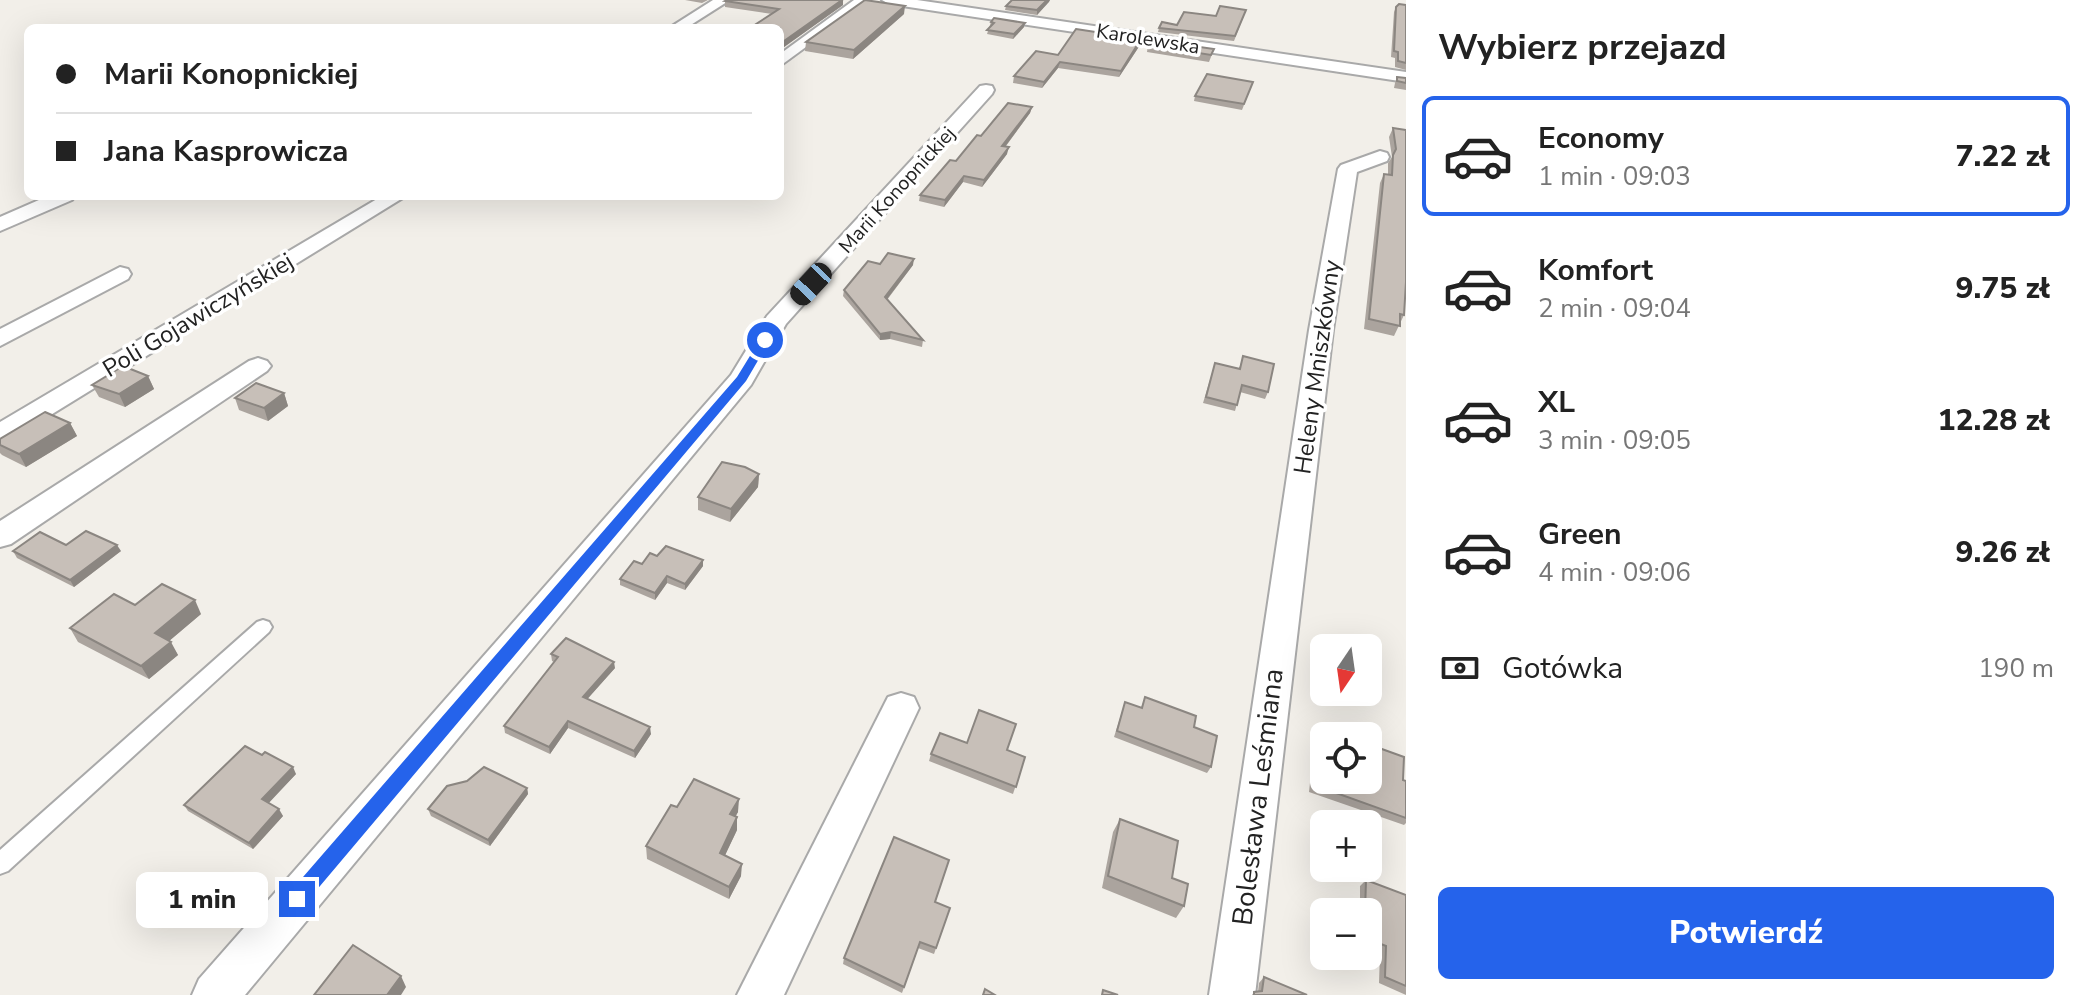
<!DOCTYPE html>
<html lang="pl">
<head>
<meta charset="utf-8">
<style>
  :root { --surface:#fff; --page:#f6f6f6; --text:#222; --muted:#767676; --line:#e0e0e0; --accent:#2563eb }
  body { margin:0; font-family:"Nunito Sans",sans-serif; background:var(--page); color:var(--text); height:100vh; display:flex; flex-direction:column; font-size:30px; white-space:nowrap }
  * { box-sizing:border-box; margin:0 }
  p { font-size:26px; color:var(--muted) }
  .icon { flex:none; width:44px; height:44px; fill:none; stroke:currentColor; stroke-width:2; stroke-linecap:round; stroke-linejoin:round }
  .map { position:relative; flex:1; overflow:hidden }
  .panel { display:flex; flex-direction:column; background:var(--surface); width:680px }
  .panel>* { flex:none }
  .hud { position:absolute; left:24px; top:24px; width:760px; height:176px; border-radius:12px; box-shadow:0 8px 32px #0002; display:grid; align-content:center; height:176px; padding:0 32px; background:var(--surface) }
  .needle { width:52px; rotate:193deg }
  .tools { position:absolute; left:1310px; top:634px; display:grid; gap:16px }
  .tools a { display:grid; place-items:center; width:72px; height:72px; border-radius:12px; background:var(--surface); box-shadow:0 8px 32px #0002; font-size:40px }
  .end { position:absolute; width:36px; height:36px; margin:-18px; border:10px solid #2563eb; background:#fff; box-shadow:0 0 0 4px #fff }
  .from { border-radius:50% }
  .bubble { position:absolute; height:56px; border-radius:12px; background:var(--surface); box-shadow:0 8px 32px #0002; font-size:26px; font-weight:800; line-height:56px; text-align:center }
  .car { position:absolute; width:24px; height:48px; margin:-24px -12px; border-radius:10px; box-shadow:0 0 6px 2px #0007; background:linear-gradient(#222 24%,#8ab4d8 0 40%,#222 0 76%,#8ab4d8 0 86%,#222 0) }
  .hud b { display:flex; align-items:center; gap:28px; height:76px; font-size:30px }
  .hud b+b { border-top:2px solid var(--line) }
  .hud i { width:20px; height:20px; background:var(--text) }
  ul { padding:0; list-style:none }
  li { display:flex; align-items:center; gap:24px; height:120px; margin:0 16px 12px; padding:0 16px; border:4px solid transparent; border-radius:12px }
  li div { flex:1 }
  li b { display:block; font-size:30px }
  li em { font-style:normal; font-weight:800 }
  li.on { border-color:var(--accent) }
  li>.icon { width:72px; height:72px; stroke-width:1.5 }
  h2 { padding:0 32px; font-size:36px; line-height:96px }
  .pay { display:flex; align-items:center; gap:20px; height:88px; padding:0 32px; font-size:30px }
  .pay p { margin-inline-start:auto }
  .action { display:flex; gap:16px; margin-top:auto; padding:16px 32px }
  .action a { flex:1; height:92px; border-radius:12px; background:var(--accent); color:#fff; font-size:32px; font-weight:800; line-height:92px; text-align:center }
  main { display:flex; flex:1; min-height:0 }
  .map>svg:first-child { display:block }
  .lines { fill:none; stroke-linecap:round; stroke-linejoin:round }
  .lane-casing { stroke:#a9a9a9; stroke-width:4 }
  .street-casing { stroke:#a9a9a9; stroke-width:4 }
  .lane { fill:#fff; fill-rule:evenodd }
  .street { fill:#fff; fill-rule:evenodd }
  .wall { fill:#aba49e }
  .shaded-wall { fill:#8b8681 }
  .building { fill:#c7bfb8; stroke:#8b8681; stroke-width:2 }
  .route { fill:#2563eb }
  .labels { text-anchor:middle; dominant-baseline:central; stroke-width:7; stroke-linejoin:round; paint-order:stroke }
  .far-street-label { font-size:20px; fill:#222; stroke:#fff }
  .street-label { font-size:24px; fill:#222; stroke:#fff }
  .near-street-label { font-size:28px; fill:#222; stroke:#fff }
</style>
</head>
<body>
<main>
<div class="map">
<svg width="1406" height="995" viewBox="0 0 1406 995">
  <rect width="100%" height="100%" fill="#f2efe9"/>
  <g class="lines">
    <defs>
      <path id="lane" d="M263,620l6,2 3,5 -3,5 -261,239 -8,3v-24l257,-228z"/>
      <g id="street">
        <path d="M713,0h17l-44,28h-17z"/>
        <path d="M854,0h16l-90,66v-12z"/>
        <path d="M882,0h35l489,72v10l-517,-78z"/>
        <path d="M986,85l6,1 2,4 -2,4 -206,230 -35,61 -506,610h-53l7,-16 532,-604 36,-59 213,-230z"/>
        <path d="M1380,151l7,2 2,4 -2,4 -30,11 -24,158 -78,665h-46l100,-665 29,-161 3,-4z"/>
        <path d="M48,196h27l-3,4 -72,31v-14z"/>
        <path d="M382,196h24l-396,244 -10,3v-21z"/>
        <path d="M120,267l8,2 3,5 -3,5 -128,67v-17z"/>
        <path d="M258,358l9,3 4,5 -4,5 -256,173 -11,3v-26l249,-160z"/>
        <path d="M901,693l13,4 5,11 -135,287h-47l151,-298z"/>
      </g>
    </defs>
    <use href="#lane" class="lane-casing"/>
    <use href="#street" class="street-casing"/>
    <use href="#lane" class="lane"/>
    <use href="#street" class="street"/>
  </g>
  <g class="wall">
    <path d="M685,0h23l-6,3z"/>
    <path d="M1012,0h38l-13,15 -32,-5 1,-4z"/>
    <path d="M725,1l118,4 -59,42h-4v-19l-8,-14 -47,-7z"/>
    <path d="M1406,5v65l-11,-3v-9l-4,-1 3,-45 2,-5z"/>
    <path d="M1246,10l-12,31 -76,-9 1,-4z"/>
    <path d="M904,14l-51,45 -48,-8 1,-9z"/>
    <path d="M991,22l33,5 -11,12 -26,-5z"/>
    <path d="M1141,39l-1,6 -21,32 -61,-9 -16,20 -29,-5 1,-7 44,-21z"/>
    <path d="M1148,45l66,4 -5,13 -62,-10z"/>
    <path d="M1397,77l9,1v12l-12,-2 1,-5z"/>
    <path d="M1253,82l-11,28 -48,-9 1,-5z"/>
    <path d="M1032,107l-2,6 -24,33 1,8 -25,33 -19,-5 -19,25 -25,-6 1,-6 61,-59z"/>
    <path d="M1393,128l13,2 -2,185 -10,21 -30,-7 16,-146 4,-9 4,1v-12l4,-6 -3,-20z"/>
    <path d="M880,264l33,1 -26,35 36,40 -1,7 -32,-8 -10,1 -37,-44 1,-6z"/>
    <path d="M1243,356l25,36 -3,7 -25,-7 -5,19 -32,-8 12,-40 24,6z"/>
    <path d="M148,376l6,13 -29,18 -26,-10 -7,-12z"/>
    <path d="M284,393l4,13 -20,15 -29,-11 -4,-12z"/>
    <path d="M70,423l7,13 -51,31 -24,-12 -2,-2v-14z"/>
    <path d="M759,474l-1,13 -28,35 -32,-12v-13z"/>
    <path d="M66,545l55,6 -47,36 -57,-29 -4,-7z"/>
    <path d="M657,556l46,10 -18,24 -18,-7 -12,17 -35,-15v-6l22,-15z"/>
    <path d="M135,605l66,9 -32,27 9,14 -29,24 -71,-37 -8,-14z"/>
    <path d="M551,654l64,14 -28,31 64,35 -16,24 -67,-30 -18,26 -45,-21 -1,-7 50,-64 -2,-1z"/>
    <path d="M1145,697l49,30 17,40 -4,6 -93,-36 11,-35 16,6z"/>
    <path d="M967,743l40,7 18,7 -12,37 -84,-33 2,-7z"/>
    <path d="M262,755l34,19 -28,29 15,13 -30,33 -65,-38 -4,-6z"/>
    <path d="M1317,758l7,22 82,1v42l-2,2 -95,-33 3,-28z"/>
    <path d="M527,788l1,6 -38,52 -59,-30 -3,-7z"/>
    <path d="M677,807l61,5 -3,4 2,14 -12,25 16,21 -12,23 -82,-40 -1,-13z"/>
    <path d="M1120,819l64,87 -8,12 -74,-30 11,-56z"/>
    <path d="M1366,880l40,15v100l-27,-12 1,-31 -12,-5v-35h-8v-26z"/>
    <path d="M935,902l15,6 -16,46 -16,-6 -16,45 -59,-29 1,-6z"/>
    <path d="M1264,977l43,18h-55l2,-3h4l1,-9z"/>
  </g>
  <g class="shaded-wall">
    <path d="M842,0h1v5l-59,42v-6z"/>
    <path d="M1047,0h3l-1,2 -12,13v-5z"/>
    <path d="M905,6l-1,8 -51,45 1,-9z"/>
    <path d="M1025,23l-1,4 -11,12 1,-5z"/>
    <path d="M1141,39l-1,6 -21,32 2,-6z"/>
    <path d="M1060,62l-2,6 -16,20 2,-6z"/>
    <path d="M1032,107l-2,6 -29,39 1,-6z"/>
    <path d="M1009,147l-2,7 -25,33 2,-7z"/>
    <path d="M964,176l-1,6 -19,25 1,-7z"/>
    <path d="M914,259l-1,6 -29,38 1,-6z"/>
    <path d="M891,332l-1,7 -10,1v-6z"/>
    <path d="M148,376l6,13 -29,18 -6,-13z"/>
    <path d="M284,393l4,13 -20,15 -4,-13z"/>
    <path d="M70,423l7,13 -51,31 -7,-13z"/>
    <path d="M759,474l-1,13 -28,35 1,-13z"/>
    <path d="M117,545l4,6 -47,36 -4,-7z"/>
    <path d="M703,560v6l-18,24v-6z"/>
    <path d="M667,576v7l-12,17v-7z"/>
    <path d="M195,600l6,14 -39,33 -7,-14z"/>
    <path d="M171,642l7,13 -29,24 -8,-13z"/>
    <path d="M614,662l1,6 -32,36v-7z"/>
    <path d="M568,721v7l-18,26 -1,-7z"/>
    <path d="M650,727l1,7 -16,24 -1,-7z"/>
    <path d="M293,767l3,7 -30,32 -4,-7z"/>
    <path d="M527,788l1,6 -38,52 -2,-6z"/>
    <path d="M739,799l-1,13 -8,15v-13z"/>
    <path d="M279,809l4,7 -30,33 -4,-6z"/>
    <path d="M737,817v13l-17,36v-13z"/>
    <path d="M742,864l-1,12 -12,23v-12z"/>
    <path d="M401,976l5,11 -5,8h-14z"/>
  </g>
  <g class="building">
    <path d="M727,0h115l-58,41h-4v-13h-30l29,-19 -54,-8z"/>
    <path d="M865,0l40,6 -51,44 -48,-8z"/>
    <path d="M1012,0h35l-10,10 -31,-4z"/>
    <path d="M1399,4l7,1v58l-8,-2v-9l-4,-1 2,-44z"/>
    <path d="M1220,6l26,4 -11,26 -76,-8 3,-6 15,3 7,-13 32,4z"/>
    <path d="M994,18l31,5 -11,11 -27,-4 7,-7 -3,-1z"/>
    <path d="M1076,29l65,10 -20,32 -61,-9 -16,20 -30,-6 22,-25 22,4z"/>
    <path d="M1151,40l63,9 -3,6 -63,-10z"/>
    <path d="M1207,74l46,8 -9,22 -49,-8z"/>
    <path d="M1397,77l9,1v5l-9,-2z"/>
    <path d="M1008,103l24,4 -30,39 7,1 -25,33 -20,-4 -19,24 -25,-5 30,-35 6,1 21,-26 4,1z"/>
    <path d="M1393,128l13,2v152l-2,33 -4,-1v12l-31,-7 15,-145 8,1 1,-20 3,-6z"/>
    <path d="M888,253l26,6 -29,38 38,43 -32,-8 -11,2 -36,-44 24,-29 12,3z"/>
    <path d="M1243,356l31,8 -6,28 -26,-7 -5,20 -31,-8 9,-34 25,6z"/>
    <path d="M123,366l25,10 -29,18 -27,-9z"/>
    <path d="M256,383l28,10 -20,15 -29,-10z"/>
    <path d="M45,412l25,11 -51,31 -19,-9v-6z"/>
    <path d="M722,462l23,5 14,7 -28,35 -33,-12z"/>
    <path d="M86,531l31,14 -47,35 -57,-29 27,-19 26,13z"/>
    <path d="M666,546l37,14 -18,24 -18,-8 -12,17 -35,-14 14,-18 8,3 8,-11 7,3z"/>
    <path d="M162,584l33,16 -40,33 16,9 -30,24 -71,-38 44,-34 21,11z"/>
    <path d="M566,638l48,24 -31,35 67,30 -16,24 -66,-30 -19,26 -45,-21 54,-69 -7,-3z"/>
    <path d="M1145,697l51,19 -2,11 23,9 -6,31 -94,-36 8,-29 17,6z"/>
    <path d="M979,710l37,14 -9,26 18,7 -9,30 -85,-33 9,-21 27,10z"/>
    <path d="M1368,744l36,13 -1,23 3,1v37l-92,-33 3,-27 7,2v20h44z"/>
    <path d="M245,746l17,9 3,-3 28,15 -31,32 17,10 -30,34 -65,-38z"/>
    <path d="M484,767l43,21 -39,52 -60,-31 19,-23 20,-5z"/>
    <path d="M694,779l45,20 -9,15 7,3 -17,36 22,11 -13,23 -83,-41 25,-41 6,2z"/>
    <path d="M1120,819l58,22 -6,37 16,6 -4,22 -76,-30z"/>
    <path d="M894,837l55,23 -14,42 15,6 -14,40 -16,-6 -16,45 -60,-29z"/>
    <path d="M1366,880l40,15v91l-21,-9 1,-31 -13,-5v-13l-5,-2v-14h-3z"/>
    <path d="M353,945l48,31 -14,19h-73z"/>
    <path d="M1264,977l43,18h-53v-3l8,-1z"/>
    <path d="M985,989l10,6h-12z"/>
    <path d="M1103,990l15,5h-16z"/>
  </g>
  <path class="route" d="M761,338l9,2 -24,41 -442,524 -7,3 -7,-3 -2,-6 2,-7 447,-515z"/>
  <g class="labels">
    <g class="far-street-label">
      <text transform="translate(1148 39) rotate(9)">Karolewska</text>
      <text transform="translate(897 190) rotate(-48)">Marii Konopnickiej</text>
    </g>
    <g class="street-label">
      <text transform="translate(198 315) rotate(-31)">Poli Gojawiczyńskiej</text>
      <text transform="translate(1317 367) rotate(-82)">Heleny Mniszkówny</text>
    </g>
    <g class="near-street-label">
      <text transform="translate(1258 797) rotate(-83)">Bolesława Leśmiana</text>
    </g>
  </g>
</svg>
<div class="tools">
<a><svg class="needle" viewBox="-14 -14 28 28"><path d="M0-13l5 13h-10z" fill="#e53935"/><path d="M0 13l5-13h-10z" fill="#767676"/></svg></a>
<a><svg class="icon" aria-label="locate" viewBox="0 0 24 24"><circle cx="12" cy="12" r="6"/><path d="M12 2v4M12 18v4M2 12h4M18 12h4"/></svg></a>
<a>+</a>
<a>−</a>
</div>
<i class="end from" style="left:765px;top:340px"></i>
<i class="end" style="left:297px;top:899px"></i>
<div class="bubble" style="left:136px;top:872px;width:132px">1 min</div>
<i class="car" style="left:811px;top:284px;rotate:223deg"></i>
<div class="hud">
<b><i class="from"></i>Marii Konopnickiej</b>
<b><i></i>Jana Kasprowicza</b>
</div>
</div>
<section class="panel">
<h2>Wybierz przejazd</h2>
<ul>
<li class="on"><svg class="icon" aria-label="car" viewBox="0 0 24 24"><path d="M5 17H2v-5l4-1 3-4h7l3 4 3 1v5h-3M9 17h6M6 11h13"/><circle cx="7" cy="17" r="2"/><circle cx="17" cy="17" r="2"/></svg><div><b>Economy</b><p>1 min · 09:03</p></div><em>7.22 zł</em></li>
<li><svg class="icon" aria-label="car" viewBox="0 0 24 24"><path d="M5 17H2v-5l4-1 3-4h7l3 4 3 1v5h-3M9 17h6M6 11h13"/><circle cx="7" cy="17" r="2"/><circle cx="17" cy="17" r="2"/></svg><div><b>Komfort</b><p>2 min · 09:04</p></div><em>9.75 zł</em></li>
<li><svg class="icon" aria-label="car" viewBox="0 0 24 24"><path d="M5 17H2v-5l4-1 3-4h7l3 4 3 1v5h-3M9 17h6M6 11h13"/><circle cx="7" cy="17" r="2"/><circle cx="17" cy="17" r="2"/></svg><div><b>XL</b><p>3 min · 09:05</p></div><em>12.28 zł</em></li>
<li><svg class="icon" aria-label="car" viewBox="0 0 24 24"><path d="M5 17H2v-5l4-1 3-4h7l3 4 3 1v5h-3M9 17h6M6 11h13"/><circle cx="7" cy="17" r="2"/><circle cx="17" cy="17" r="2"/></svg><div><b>Green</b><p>4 min · 09:06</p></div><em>9.26 zł</em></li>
</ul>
<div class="pay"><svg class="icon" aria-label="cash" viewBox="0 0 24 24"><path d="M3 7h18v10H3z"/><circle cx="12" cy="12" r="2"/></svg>Gotówka<p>190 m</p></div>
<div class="action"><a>Potwierdź</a></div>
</section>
</main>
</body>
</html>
